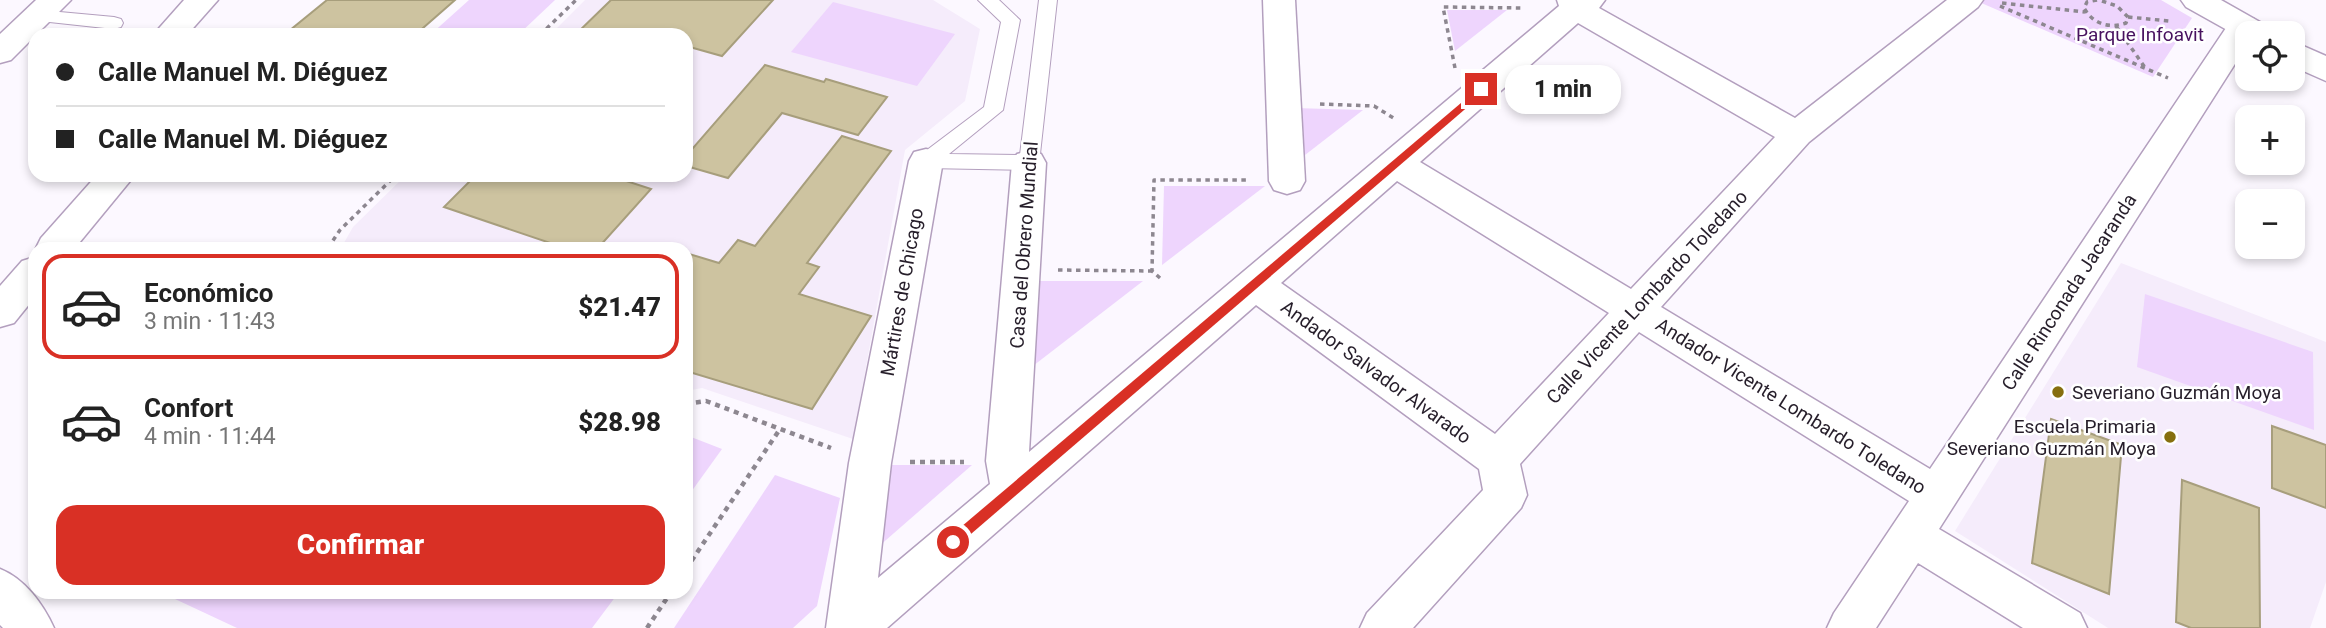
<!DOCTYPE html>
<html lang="es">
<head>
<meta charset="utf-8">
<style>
  :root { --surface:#fff; --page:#f2f2f2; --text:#222; --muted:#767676; --line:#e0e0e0; --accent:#d93025 }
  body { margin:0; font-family:Roboto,sans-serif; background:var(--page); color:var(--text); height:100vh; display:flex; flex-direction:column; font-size:26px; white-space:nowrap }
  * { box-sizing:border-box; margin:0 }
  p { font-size:23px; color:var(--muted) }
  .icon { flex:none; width:38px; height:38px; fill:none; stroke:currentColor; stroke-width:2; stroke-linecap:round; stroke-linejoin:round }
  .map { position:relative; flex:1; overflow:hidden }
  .drawer { position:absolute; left:28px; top:242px; width:665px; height:357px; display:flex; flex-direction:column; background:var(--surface); border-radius:21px; box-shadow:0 4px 10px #0003 }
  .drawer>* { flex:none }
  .top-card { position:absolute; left:28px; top:28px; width:665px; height:154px; border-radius:21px; box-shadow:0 4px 10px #0003; display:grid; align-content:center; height:154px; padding:0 28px; background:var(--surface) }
  .fabs { position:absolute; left:2235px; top:21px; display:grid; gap:14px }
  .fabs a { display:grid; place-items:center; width:70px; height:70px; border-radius:14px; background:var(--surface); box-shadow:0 4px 10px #0003; font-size:35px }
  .end { position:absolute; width:32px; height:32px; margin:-16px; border:9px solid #d93025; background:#fff; box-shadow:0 0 0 4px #fff }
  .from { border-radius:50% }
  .bubble { position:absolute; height:49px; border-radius:21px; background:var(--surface); box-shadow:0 4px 10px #0003; font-size:23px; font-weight:800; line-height:49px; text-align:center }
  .top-card b { display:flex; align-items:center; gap:24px; height:66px; font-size:26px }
  .top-card b+b { border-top:2px solid var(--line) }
  .top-card i { width:18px; height:18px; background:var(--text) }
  ul { padding:12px 0 0; list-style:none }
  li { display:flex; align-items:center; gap:21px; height:105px; margin:0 14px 10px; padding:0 14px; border:4px solid transparent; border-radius:21px }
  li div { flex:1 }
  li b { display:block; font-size:26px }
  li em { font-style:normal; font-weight:800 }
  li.selected { border-color:var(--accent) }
  li>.icon { width:63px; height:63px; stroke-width:1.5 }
  .action { display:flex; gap:14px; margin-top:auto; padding:14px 28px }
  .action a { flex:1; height:80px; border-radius:21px; background:var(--accent); color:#fff; font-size:28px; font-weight:800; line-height:80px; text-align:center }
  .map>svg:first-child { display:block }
  .built { fill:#f5ecfb }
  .green { fill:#eed5fd }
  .building { fill:#cdc3a0; stroke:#a79e7c; stroke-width:2 }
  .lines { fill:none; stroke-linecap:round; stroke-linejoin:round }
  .lane-casing { stroke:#b39fbe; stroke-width:2 }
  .street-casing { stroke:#b39fbe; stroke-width:3 }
  .secondary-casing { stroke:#b39fbe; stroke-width:3 }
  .path-far1 { stroke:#8d8790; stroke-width:3.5; stroke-dasharray:4.5 4.5; stroke-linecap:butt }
  .path { stroke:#8d8790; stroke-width:4.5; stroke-dasharray:5 5; stroke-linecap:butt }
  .lane { fill:#fff; fill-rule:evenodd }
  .street { fill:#fff; fill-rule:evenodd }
  .secondary { fill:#fff; fill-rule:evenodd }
  .route { fill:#d93025 }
  .poi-dot { fill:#866f0e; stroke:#fff; stroke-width:2.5 }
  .labels { text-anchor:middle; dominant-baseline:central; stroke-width:5; stroke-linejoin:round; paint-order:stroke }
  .park-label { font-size:19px; fill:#48125f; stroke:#fff }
  .street-label { font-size:19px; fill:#261e2a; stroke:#fff }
  .poi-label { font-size:19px; fill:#261e2a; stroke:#fff; text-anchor:start }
</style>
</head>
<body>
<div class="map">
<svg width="2326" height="628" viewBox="0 0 2326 628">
  <rect width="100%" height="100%" fill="#fcf8ff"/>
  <g class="built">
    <path d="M585,0h348l47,29 -15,72 -60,49 -52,289 -151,-51 -16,3v-143h-345l12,-21 53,-52h280v-140h-136z"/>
    <path d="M2121,263l205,79v240l-16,46h-202l-153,-97z"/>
  </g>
  <g class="green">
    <path d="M469,0h86l-37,35h-88z"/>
    <path d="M1982,0h179l31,18 -39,59 -174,-75z"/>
    <path d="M833,2l122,32 -38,52 -126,-34z"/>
    <path d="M1447,10h60l-52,41z"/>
    <path d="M1294,108l69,2 -67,52z"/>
    <path d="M1164,186h101l-103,79z"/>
    <path d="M1034,281h109l-114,88z"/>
    <path d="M2145,294l168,58 1,78 -177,-63z"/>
    <path d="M686,435l36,14 -36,50z"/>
    <path d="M890,465h82l-94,82z"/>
    <path d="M775,475l65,23 -23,108 -24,22h-119z"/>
    <path d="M160,592h459l-27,36h-355z"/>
  </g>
  <g class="building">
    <path d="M327,0h128l-40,35h-131z"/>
    <path d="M611,0h162l-51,56 -36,-10v-11h-111z"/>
    <path d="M765,65l59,17 2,-3 61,18 -29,38 -76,-22 -54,65 -42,-12v-10z"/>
    <path d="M842,136l49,15 -84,112 12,4 -20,27 72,22 -59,93 -126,-38v-118l33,10 19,-23 17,6z"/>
    <path d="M476,175h132l43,14 -53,59h-33l-121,-41z"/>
    <path d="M2051,419l71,26 -13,149 -77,-31z"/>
    <path d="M2272,426l54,19v63l-54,-20z"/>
    <path d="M2182,480l77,28 1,120h-69l-15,-6z"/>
  </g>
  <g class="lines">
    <defs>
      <g id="lane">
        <path d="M978,0h21l21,20 -17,90 -54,44 71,1 19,-155h18l-18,163 -3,5 -7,2 -103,-2 -7,-2 -3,-5 3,-5 65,-49 17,-85z"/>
        <path d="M38,10l76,7 7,2 2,4 -2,4 -7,2 -83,-9 -2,-4z"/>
      </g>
      <g id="street">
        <path d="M36,0h35l-60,60 -11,3v-29z"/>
        <path d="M184,0h34l-31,35h-34z"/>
        <path d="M1263,0h32l10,181 -5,9 -13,4 -13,-4 -5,-9z"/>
        <path d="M1557,0h48l-6,8 196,110 152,-118h36l-5,7 -169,135 -148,165 269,162 302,-450 11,-3 11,3 5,7 -5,7h-7v12l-308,484 141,84 7,15h-64l-105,-65 -42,65h-49l7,-15 75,-112 -270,-169 -119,132 7,31 -6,13 -108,120h-53l7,-15 116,-123 -4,-21 -223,-164 -369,323h-61l23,-165 60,-302 5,-9 12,-3 12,3 5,9 -52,302 -13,115 112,-94 -4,-23 26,-298 5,-9 12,-3 12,3 5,9 -17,289 530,-446zM1578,23l197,114 -144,152 -211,-127zM1397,181l212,132 -114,121 -214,-151z"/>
        <path d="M97,175h38l-60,73h-39l5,-10z"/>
        <path d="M35,257v40l-21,26 -14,4v-41l22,-25z"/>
        <path d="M0,569c25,10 43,35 54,59h-51l-3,-3z"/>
      </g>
      <g id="secondary">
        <path d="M2181,0h40l46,26 5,7h-25v8l-2,-1 -59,-33z"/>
        <path d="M2292,41l34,15v25l-34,-15z"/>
      </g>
    </defs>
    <use href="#lane" class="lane-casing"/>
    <use href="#street" class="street-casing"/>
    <use href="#secondary" class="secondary-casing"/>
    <g class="path-far1">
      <path d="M2097,0l-10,2 -3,6c9,16 25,21 42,15l2,-6 -11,-11 -18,-6"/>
      <path d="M2002,3l83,9"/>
      <path d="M2000,6l168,72"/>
      <path d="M2128,17l41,4"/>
      <path d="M2116,26l30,43"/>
      <path d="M540,35l36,-35"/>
      <path d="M1455,68l-12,-61 79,1"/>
      <path d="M1320,104l54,2 21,13"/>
      <path d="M328,248l12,-18 56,-55"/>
      <path d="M1058,270l94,1"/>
      <path d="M1160,278l-8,-7 2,-91h93"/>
    </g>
    <g class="path">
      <path d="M686,404l20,-3 125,47"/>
      <path d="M910,462h54"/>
      <path d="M686,569l94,-140"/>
      <path d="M647,628l24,-36"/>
    </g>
    <use href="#lane" class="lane"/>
    <use href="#street" class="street"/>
    <use href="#secondary" class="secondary"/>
  </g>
  <path class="route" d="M1481,86l4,1v5l-528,454h-9v-8z"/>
  <g class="poi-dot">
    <circle cx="2058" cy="392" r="7"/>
    <circle cx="2170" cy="437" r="7"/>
  </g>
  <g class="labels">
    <g class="park-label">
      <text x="2140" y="34">Parque Infoavit</text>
    </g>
    <g class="street-label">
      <text transform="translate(1024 245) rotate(-86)">Casa del Obrero Mundial</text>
      <text transform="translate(902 292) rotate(-80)">Mártires de Chicago</text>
      <text transform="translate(2069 292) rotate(-57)">Calle Rinconada Jacaranda</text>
      <text transform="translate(1647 297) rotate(-47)">Calle Vicente Lombardo Toledano</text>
      <text transform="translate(1376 372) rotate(36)">Andador Salvador Alvarado</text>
      <text transform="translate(1791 406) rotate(32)">Andador Vicente Lombardo Toledano</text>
    </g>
    <g class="poi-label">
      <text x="2072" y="392">Severiano Guzmán Moya</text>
      <text x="2156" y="426" text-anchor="end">Escuela Primaria<tspan x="2156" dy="22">Severiano Guzmán Moya</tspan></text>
    </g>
  </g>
</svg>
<div class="fabs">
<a><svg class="icon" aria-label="locate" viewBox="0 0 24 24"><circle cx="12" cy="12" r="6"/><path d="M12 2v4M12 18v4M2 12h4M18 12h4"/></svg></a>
<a>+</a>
<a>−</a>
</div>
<i class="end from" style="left:953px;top:542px"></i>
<i class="end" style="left:1481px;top:89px"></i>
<div class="bubble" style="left:1505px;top:65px;width:116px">1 min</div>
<div class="top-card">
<b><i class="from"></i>Calle Manuel M. Diéguez</b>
<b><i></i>Calle Manuel M. Diéguez</b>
</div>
<section class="drawer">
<ul>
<li class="selected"><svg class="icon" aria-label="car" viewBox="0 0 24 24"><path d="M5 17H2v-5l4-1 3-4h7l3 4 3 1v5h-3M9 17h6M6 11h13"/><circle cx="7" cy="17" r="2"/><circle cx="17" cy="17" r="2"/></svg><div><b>Económico</b><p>3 min · 11:43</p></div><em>$21.47</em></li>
<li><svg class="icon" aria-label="car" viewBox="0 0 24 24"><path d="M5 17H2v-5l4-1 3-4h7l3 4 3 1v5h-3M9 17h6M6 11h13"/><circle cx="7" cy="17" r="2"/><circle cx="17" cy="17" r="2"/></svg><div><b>Confort</b><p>4 min · 11:44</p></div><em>$28.98</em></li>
</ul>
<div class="action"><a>Confirmar</a></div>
</section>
</div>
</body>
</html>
